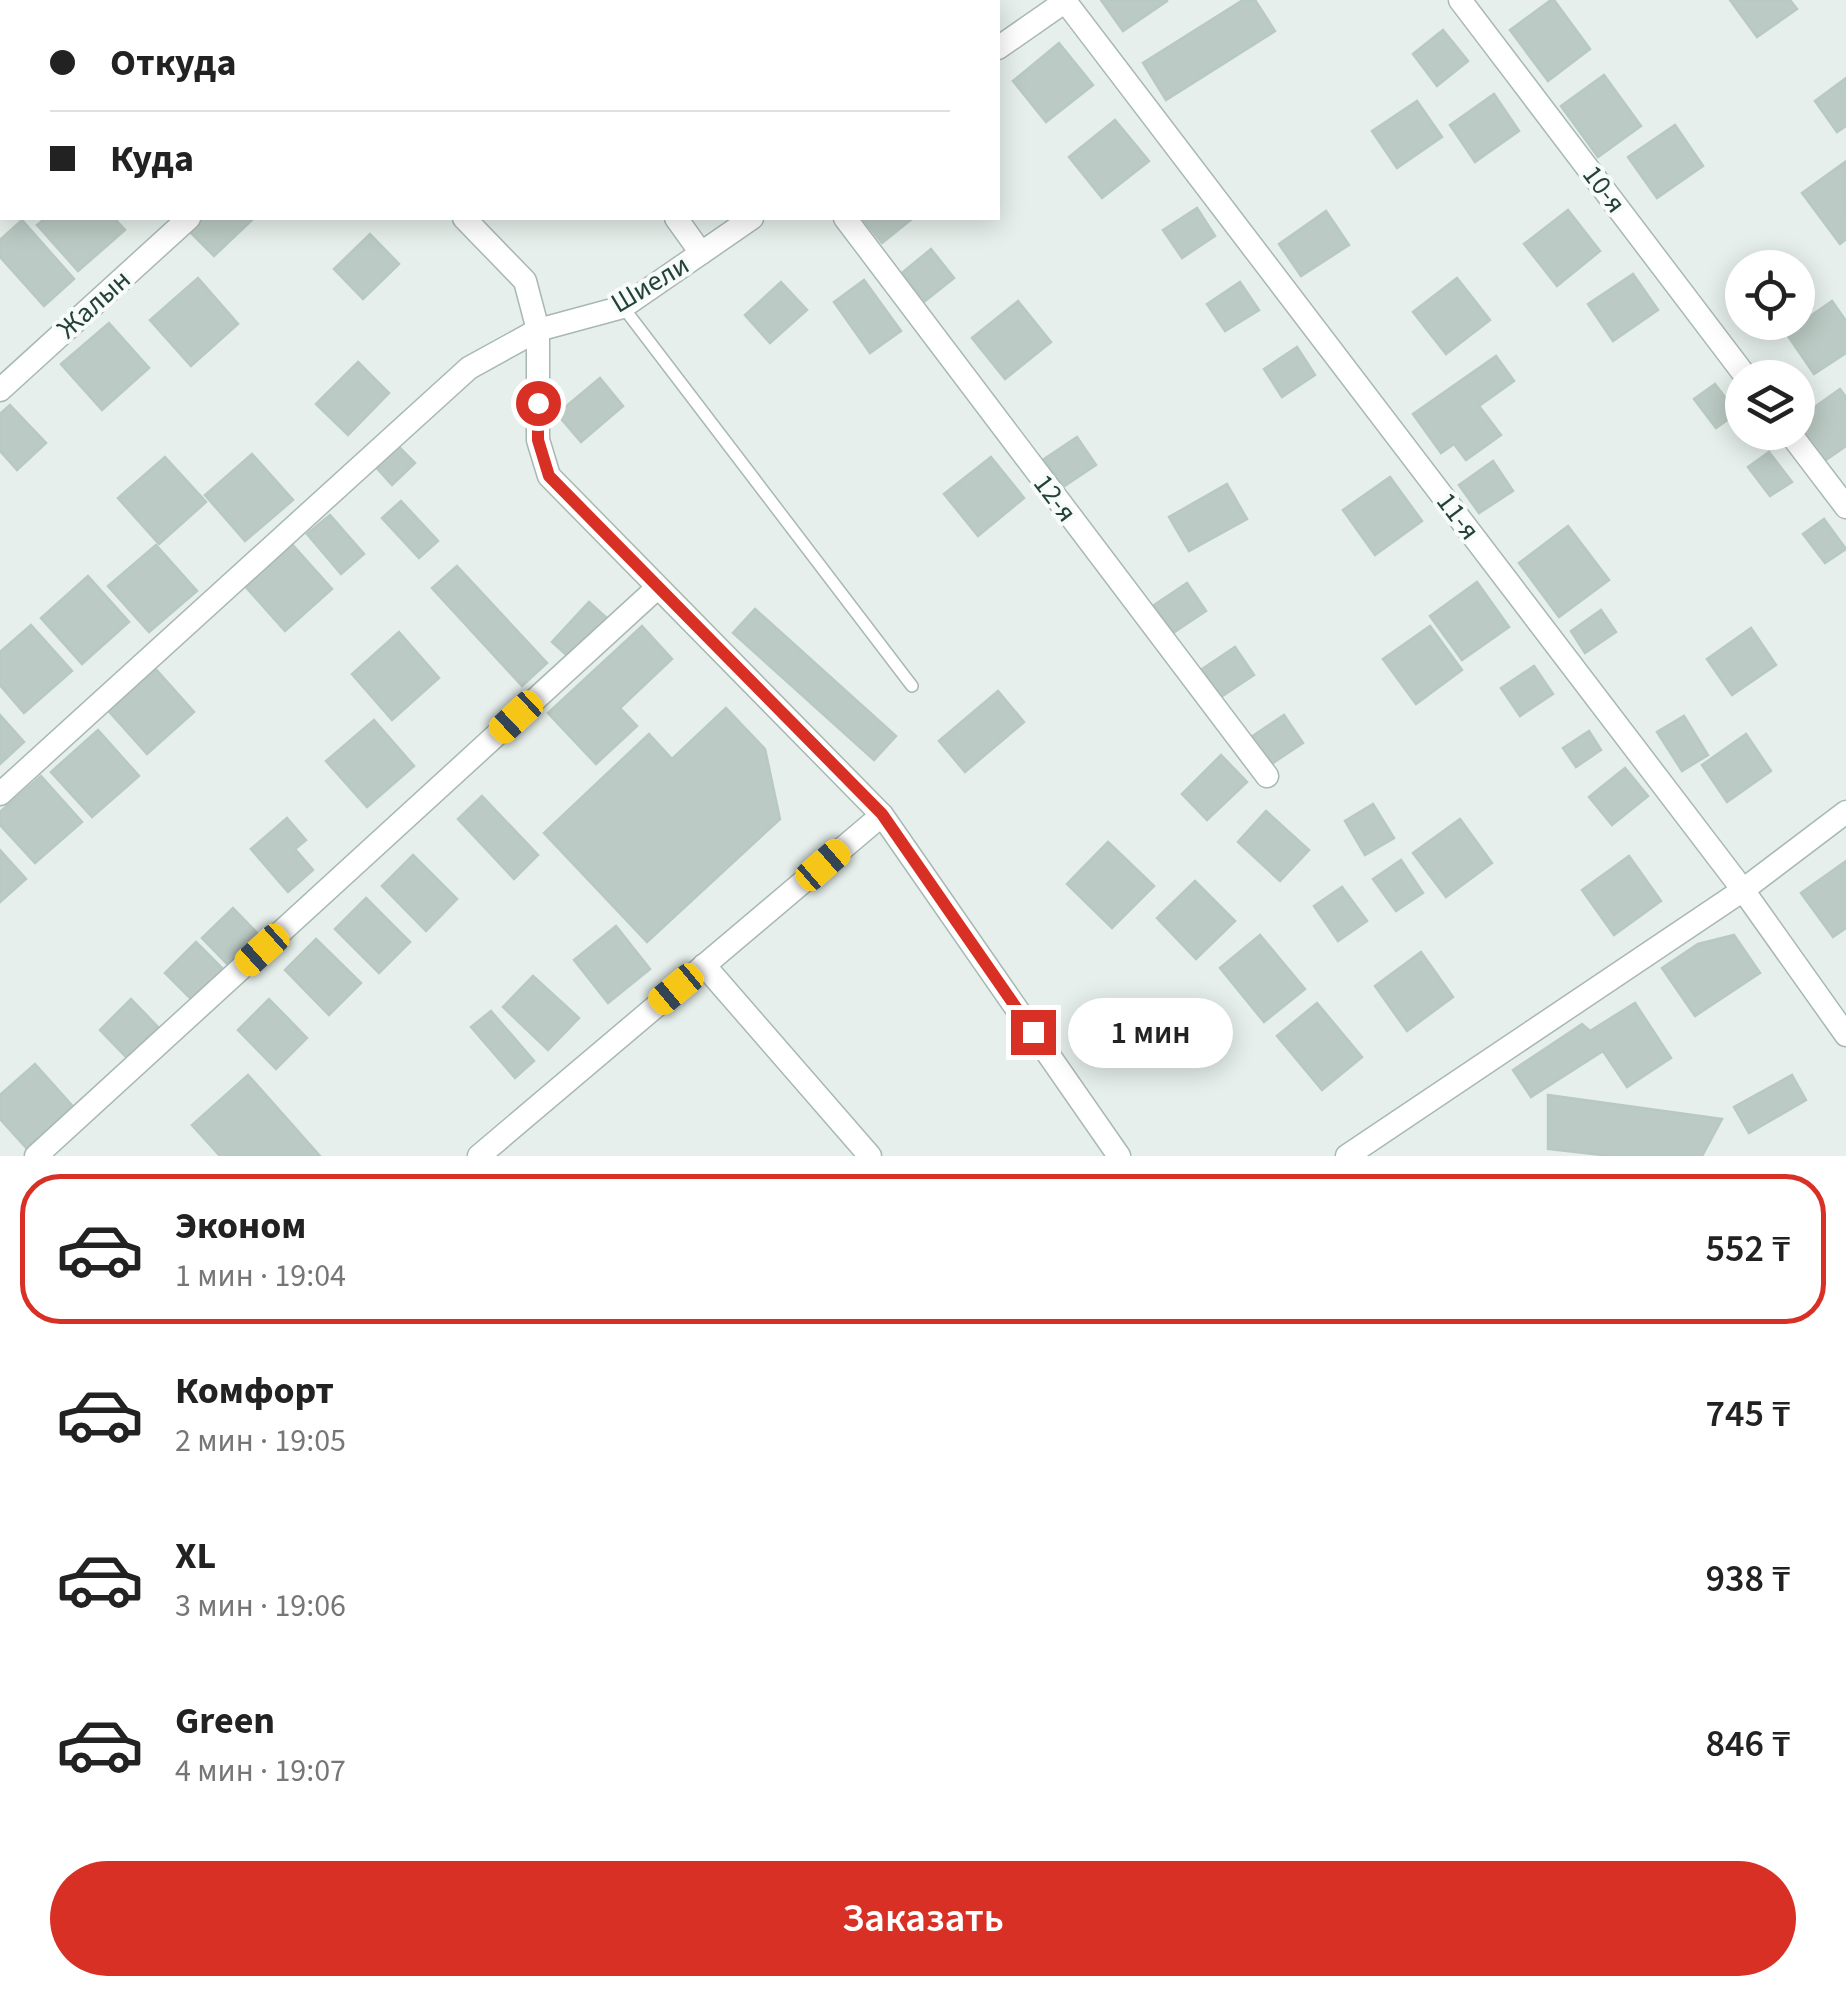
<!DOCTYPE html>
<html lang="ru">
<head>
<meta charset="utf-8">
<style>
  :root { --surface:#fff; --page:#f2f2f2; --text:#222; --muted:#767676; --line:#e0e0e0; --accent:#d93025 }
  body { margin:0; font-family:"Source Sans 3",sans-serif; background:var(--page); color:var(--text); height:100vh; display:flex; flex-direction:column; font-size:38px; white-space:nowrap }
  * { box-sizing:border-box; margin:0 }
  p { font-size:32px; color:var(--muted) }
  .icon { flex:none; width:55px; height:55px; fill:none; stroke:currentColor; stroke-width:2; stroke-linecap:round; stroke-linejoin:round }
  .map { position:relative; height:1156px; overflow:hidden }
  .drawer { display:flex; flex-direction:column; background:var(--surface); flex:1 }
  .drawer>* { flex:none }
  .guide { position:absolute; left:0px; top:0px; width:1000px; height:220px; box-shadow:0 5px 25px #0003; display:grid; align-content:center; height:220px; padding:0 50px; background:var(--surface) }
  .buttons { position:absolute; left:1725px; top:250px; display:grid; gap:20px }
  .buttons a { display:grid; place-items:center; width:90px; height:90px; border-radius:50%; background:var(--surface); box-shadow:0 5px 25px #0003; font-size:50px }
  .end { position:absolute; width:45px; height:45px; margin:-22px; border:12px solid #d93025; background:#fff; box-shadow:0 0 0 5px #fff }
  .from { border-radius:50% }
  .bubble { position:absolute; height:70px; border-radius:35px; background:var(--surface); box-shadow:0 5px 25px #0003; font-size:32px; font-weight:600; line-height:70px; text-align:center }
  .car { position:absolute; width:30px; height:60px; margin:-30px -15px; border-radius:12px; box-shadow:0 0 8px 2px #0007; background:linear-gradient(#f5c518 24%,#345 0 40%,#f5c518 0 76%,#345 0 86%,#f5c518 0) }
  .guide b { display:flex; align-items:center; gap:35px; height:95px; font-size:38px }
  .guide b+b { border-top:2px solid var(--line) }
  .guide i { width:25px; height:25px; background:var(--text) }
  ul { padding:18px 0 0; list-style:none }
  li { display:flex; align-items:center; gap:30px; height:150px; margin:0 20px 15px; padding:0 30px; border:5px solid transparent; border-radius:40px }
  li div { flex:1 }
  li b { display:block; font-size:38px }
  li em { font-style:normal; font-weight:600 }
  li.on { border-color:var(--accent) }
  li>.icon { width:90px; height:90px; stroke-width:1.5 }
  .cta { display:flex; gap:20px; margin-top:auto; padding:20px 50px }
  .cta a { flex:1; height:115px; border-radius:60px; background:var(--accent); color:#fff; font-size:40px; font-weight:600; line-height:115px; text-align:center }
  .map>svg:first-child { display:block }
  .building { fill:#bbcac4; stroke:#b8c9c2; stroke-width:2.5 }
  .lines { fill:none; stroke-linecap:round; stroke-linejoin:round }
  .service-casing { stroke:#a8b8b2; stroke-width:14 }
  .minor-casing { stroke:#a8b8b2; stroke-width:25 }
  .service { stroke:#fff; stroke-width:11 }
  .minor { stroke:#fff; stroke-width:22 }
  .route { stroke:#d93025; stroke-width:12 }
  .labels { text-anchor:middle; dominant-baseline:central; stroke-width:8; stroke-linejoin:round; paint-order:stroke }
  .street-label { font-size:28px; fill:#24423a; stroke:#f7fbf9 }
</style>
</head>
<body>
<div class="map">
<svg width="1846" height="1156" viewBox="0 0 1846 1156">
  <rect width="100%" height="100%" fill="#e6efeb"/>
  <g class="building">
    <path d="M1101,0h66v1l-44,30z"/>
    <path d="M1243,0h12l20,31 -109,69 -23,-37z"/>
    <path d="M1551,0h3l36,49 -42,32 -38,-51z"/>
    <path d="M1730,0h60l7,9 -40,28z"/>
    <path d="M1443,30l25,31 -31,25 -24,-32z"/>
    <path d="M1059,43l34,42 -47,37 -33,-41z"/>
    <path d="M1604,75l37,51 -43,31 -37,-51z"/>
    <path d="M1846,78v48l-9,6 -22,-31z"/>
    <path d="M1494,94l25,37 -44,31 -25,-37z"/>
    <path d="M1417,101l25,36 -45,31 -25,-37z"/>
    <path d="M1115,120l34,41 -47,37 -33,-41z"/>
    <path d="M1675,125l28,41 -46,32 -29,-41z"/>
    <path d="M1845,162l1,77 -6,5 -38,-51z"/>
    <path d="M1197,208l18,28 -33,22 -19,-28z"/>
    <path d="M1568,210l32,41 -43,35 -33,-42z"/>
    <path d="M1326,211l23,34 -48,31 -22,-32z"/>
    <path d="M46,218h68l11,12 -47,41 -41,-46z"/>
    <path d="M204,218h48l1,1 -39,37 -24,-24z"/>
    <path d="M862,218h51l-31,25z"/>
    <path d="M22,220l52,59 -30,27 -44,-49v-17z"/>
    <path d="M370,234l29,30 -36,35 -29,-30z"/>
    <path d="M931,249l23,29 -29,23 -23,-28z"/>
    <path d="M1633,274l25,36 -45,31 -25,-37z"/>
    <path d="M198,278l40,46 -47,42 -41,-46z"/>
    <path d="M1457,278l33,42 -44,34 -33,-42z"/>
    <path d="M864,280l37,51 -31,22 -36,-51z"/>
    <path d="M781,282l26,28 -37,33 -25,-28z"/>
    <path d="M1240,282l19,28 -34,21 -18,-27z"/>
    <path d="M1018,301l33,41 -46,37 -33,-41z"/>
    <path d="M1832,301l14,20v32l-32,21 -28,-41z"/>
    <path d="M109,323l40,45 -47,42 -41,-46z"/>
    <path d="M1297,347l18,28 -33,22 -18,-28z"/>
    <path d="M1496,356l18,25 -35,25 22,29 -35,25 -12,-16 -13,9 -28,-39z"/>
    <path d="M358,362l31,31 -41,42 -32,-31z"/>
    <path d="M600,378l23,28 -42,36 -24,-28z"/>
    <path d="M1715,384l22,29 -21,15 -22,-29z"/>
    <path d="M1840,389l6,8v49l-23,16 -25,-36v-7z"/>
    <path d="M10,405l36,38 -29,27 -17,-19v-37z"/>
    <path d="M1077,437l19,28 -33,22 -19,-28z"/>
    <path d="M397,445l18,18 -23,22 -17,-19z"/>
    <path d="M1769,452l23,30 -22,14 -22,-29z"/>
    <path d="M252,454l41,46 -48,41 -40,-46z"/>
    <path d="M165,457l41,45 -47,42 -41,-46z"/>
    <path d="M991,457l33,41 -46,38 -34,-42z"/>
    <path d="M1493,461l20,30 -34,22 -20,-28z"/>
    <path d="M1390,477l32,44 -47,34 -32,-45z"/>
    <path d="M1227,484l20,35 -58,32 -20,-34z"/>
    <path d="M401,501l37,40 -19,17 -37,-40z"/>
    <path d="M330,515l34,39 -23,20 -34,-40z"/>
    <path d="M1824,519l22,30 -21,14 -22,-29z"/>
    <path d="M1568,526l41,54 -50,37 -40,-54z"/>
    <path d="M291,543l41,46 -47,42 -41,-46z"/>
    <path d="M156,545l41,46 -48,41 -41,-46z"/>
    <path d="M457,566l90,97 -25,23 -90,-98z"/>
    <path d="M88,576l41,46 -47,42 -41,-46z"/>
    <path d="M1477,582l32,45 -47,33 -32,-44z"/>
    <path d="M1187,583l19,28 -33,22 -19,-28z"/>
    <path d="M589,602l20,18 -37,40 -20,-18z"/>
    <path d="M755,609l141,127 -22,24 -141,-127z"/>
    <path d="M1601,610l15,22 -31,21 -14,-22z"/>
    <path d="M31,625l41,46 -48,42 -24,-28v-33z"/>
    <path d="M642,626l30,33 -52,49 17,18 -41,38 -48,-51z"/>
    <path d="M1430,626l32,44 -46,34 -33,-45z"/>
    <path d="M1751,628l25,37 -44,30 -25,-36z"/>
    <path d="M399,632l40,46 -47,42 -40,-46z"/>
    <path d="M1235,647l19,28 -33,22 -19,-28z"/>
    <path d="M153,666l41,46 -47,42 -41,-46z"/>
    <path d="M1534,666l19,28 -33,22 -19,-28z"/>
    <path d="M998,691l26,31 -59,50 -26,-31z"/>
    <path d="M726,708l39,41 15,70 -133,123 -103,-109 105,-99 23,25z"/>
    <path d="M0,715l24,27 -24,22z"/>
    <path d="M1284,715l19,28 -33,22 -19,-28z"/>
    <path d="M1684,716l24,39 -26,16 -25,-39z"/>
    <path d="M374,720l40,46 -47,41 -41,-46z"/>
    <path d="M98,730l41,46 -47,41 -41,-45z"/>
    <path d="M1589,731l12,19 -25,17 -13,-19z"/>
    <path d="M1746,734l25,37 -44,31 -25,-37z"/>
    <path d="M1221,755l26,27 -40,38 -25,-26z"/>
    <path d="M1625,768l23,28 -36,29 -23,-28z"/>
    <path d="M41,776l41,46 -47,41 -35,-38v-13z"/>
    <path d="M482,796l56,59 -24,24 -56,-60z"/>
    <path d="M1373,804l21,34 -29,17 -20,-34z"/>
    <path d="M1266,811l43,39 -29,31 -42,-39z"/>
    <path d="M287,818l19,22 -11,9 18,21 -25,22 -37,-43z"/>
    <path d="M1460,819l32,44 -46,34 -33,-44z"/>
    <path d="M1108,842l46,44 -42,42 -45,-44z"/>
    <path d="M0,850l26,29 -26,23z"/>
    <path d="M413,855l44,44 -31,32 -44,-45z"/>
    <path d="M1629,856l32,45 -47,34 -32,-45z"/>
    <path d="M1401,860l22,33 -27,18 -23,-32z"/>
    <path d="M1846,861v67l-13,9 -32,-44z"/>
    <path d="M1195,881l40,40 -39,38 -39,-41z"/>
    <path d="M1342,887l25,34 -29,20 -24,-35z"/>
    <path d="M366,898l44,44 -31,31 -44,-44z"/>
    <path d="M233,908l27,28 -30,31 -28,-29z"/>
    <path d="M616,926l34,43 -42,34 -34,-43z"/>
    <path d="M1260,935l45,54 -41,33 -44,-54z"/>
    <path d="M1734,935l26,38 -65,43 -33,-48 36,-24z"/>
    <path d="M316,939l45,44 -32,32 -44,-45z"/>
    <path d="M196,942l28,28 -31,31 -28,-28z"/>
    <path d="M1421,952l32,45 -46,34 -32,-45z"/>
    <path d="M533,976l46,42 -31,32 -45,-43z"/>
    <path d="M131,999l27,28 -31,31 -27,-28z"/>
    <path d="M269,999l38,39 -31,31 -38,-39z"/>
    <path d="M1317,1003l45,54 -40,33 -45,-54z"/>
    <path d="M1635,1003l36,55 -44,29 -24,-36 -72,46 -18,-27 69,-46 8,7z"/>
    <path d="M491,1011l43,50 -19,17 -44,-51z"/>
    <path d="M35,1064l41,46 -47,41 -29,-32v-24z"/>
    <path d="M248,1075l72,81h-100l-28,-31z"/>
    <path d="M1792,1075l14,25 -57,33 -15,-26z"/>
    <path d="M1548,1095l174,24 -20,37h-91l-63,-7z"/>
  </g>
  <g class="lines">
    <defs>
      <path id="service" d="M623,307l289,379"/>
      <g id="minor">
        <path d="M257,0l2,2"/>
        <path d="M527,0l2,2"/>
        <path d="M1460,0l287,378"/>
        <path d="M1065,1l678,889 103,145"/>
        <path d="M998,48l69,-48"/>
        <path d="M464,218l61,63 13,49v110l11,36 333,339 237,341"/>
        <path d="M676,218l25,35"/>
        <path d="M845,218l422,558"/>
        <path d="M0,390l189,-172"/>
        <path d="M1789,432l57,75"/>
        <path d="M0,794l469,-426 69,-38 85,-23 129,-89"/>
        <path d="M704,965l166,191"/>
        <path d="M36,1156l621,-568"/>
        <path d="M479,1156l403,-341"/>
        <path d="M1347,1156l396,-266 103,-78"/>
      </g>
    </defs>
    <use href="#service" class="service-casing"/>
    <use href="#minor" class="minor-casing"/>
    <use href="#service" class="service"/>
    <use href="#minor" class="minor"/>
  </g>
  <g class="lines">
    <path class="route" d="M538,403v37l11,36 333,338 151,218"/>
  </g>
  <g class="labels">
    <g class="street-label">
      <text transform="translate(1604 189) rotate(53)">10-я</text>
      <text transform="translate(650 284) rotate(-31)">Шиели</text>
      <text transform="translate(94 304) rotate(-42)">Жалын</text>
      <text transform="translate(1055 498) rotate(53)">12-я</text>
      <text transform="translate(1458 516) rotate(53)">11-я</text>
    </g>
  </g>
</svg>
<div class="buttons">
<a><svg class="icon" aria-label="locate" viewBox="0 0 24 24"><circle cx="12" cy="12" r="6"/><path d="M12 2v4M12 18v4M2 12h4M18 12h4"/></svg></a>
<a><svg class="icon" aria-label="layers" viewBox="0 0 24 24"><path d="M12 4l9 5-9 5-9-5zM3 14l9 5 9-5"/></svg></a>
</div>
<i class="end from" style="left:538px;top:403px"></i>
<i class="end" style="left:1033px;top:1032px"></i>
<div class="bubble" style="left:1068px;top:998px;width:165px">1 мин</div>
<i class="car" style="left:516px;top:717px;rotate:227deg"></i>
<i class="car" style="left:823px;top:865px;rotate:49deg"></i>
<i class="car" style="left:262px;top:950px;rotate:228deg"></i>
<i class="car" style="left:676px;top:989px;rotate:230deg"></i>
<div class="guide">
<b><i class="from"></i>Откуда</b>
<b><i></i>Куда</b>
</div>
</div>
<section class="drawer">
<ul>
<li class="on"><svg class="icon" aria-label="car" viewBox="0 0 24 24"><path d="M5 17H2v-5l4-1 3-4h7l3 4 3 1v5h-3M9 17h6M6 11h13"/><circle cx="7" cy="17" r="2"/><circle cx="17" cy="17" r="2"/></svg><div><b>Эконом</b><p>1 мин · 19:04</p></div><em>552 ₸</em></li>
<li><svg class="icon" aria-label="car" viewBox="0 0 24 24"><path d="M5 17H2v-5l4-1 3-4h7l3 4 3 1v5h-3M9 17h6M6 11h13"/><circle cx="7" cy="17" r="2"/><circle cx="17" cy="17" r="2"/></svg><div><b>Комфорт</b><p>2 мин · 19:05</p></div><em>745 ₸</em></li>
<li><svg class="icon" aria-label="car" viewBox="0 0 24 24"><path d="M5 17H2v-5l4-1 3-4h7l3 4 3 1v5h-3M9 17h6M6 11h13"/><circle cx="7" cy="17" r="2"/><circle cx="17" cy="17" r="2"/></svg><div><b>XL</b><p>3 мин · 19:06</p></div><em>938 ₸</em></li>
<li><svg class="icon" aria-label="car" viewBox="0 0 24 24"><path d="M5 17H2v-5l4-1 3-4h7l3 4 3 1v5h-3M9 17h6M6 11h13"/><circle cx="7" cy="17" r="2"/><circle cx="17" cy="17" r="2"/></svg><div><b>Green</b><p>4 мин · 19:07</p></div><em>846 ₸</em></li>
</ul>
<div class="cta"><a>Заказать</a></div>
</section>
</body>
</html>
